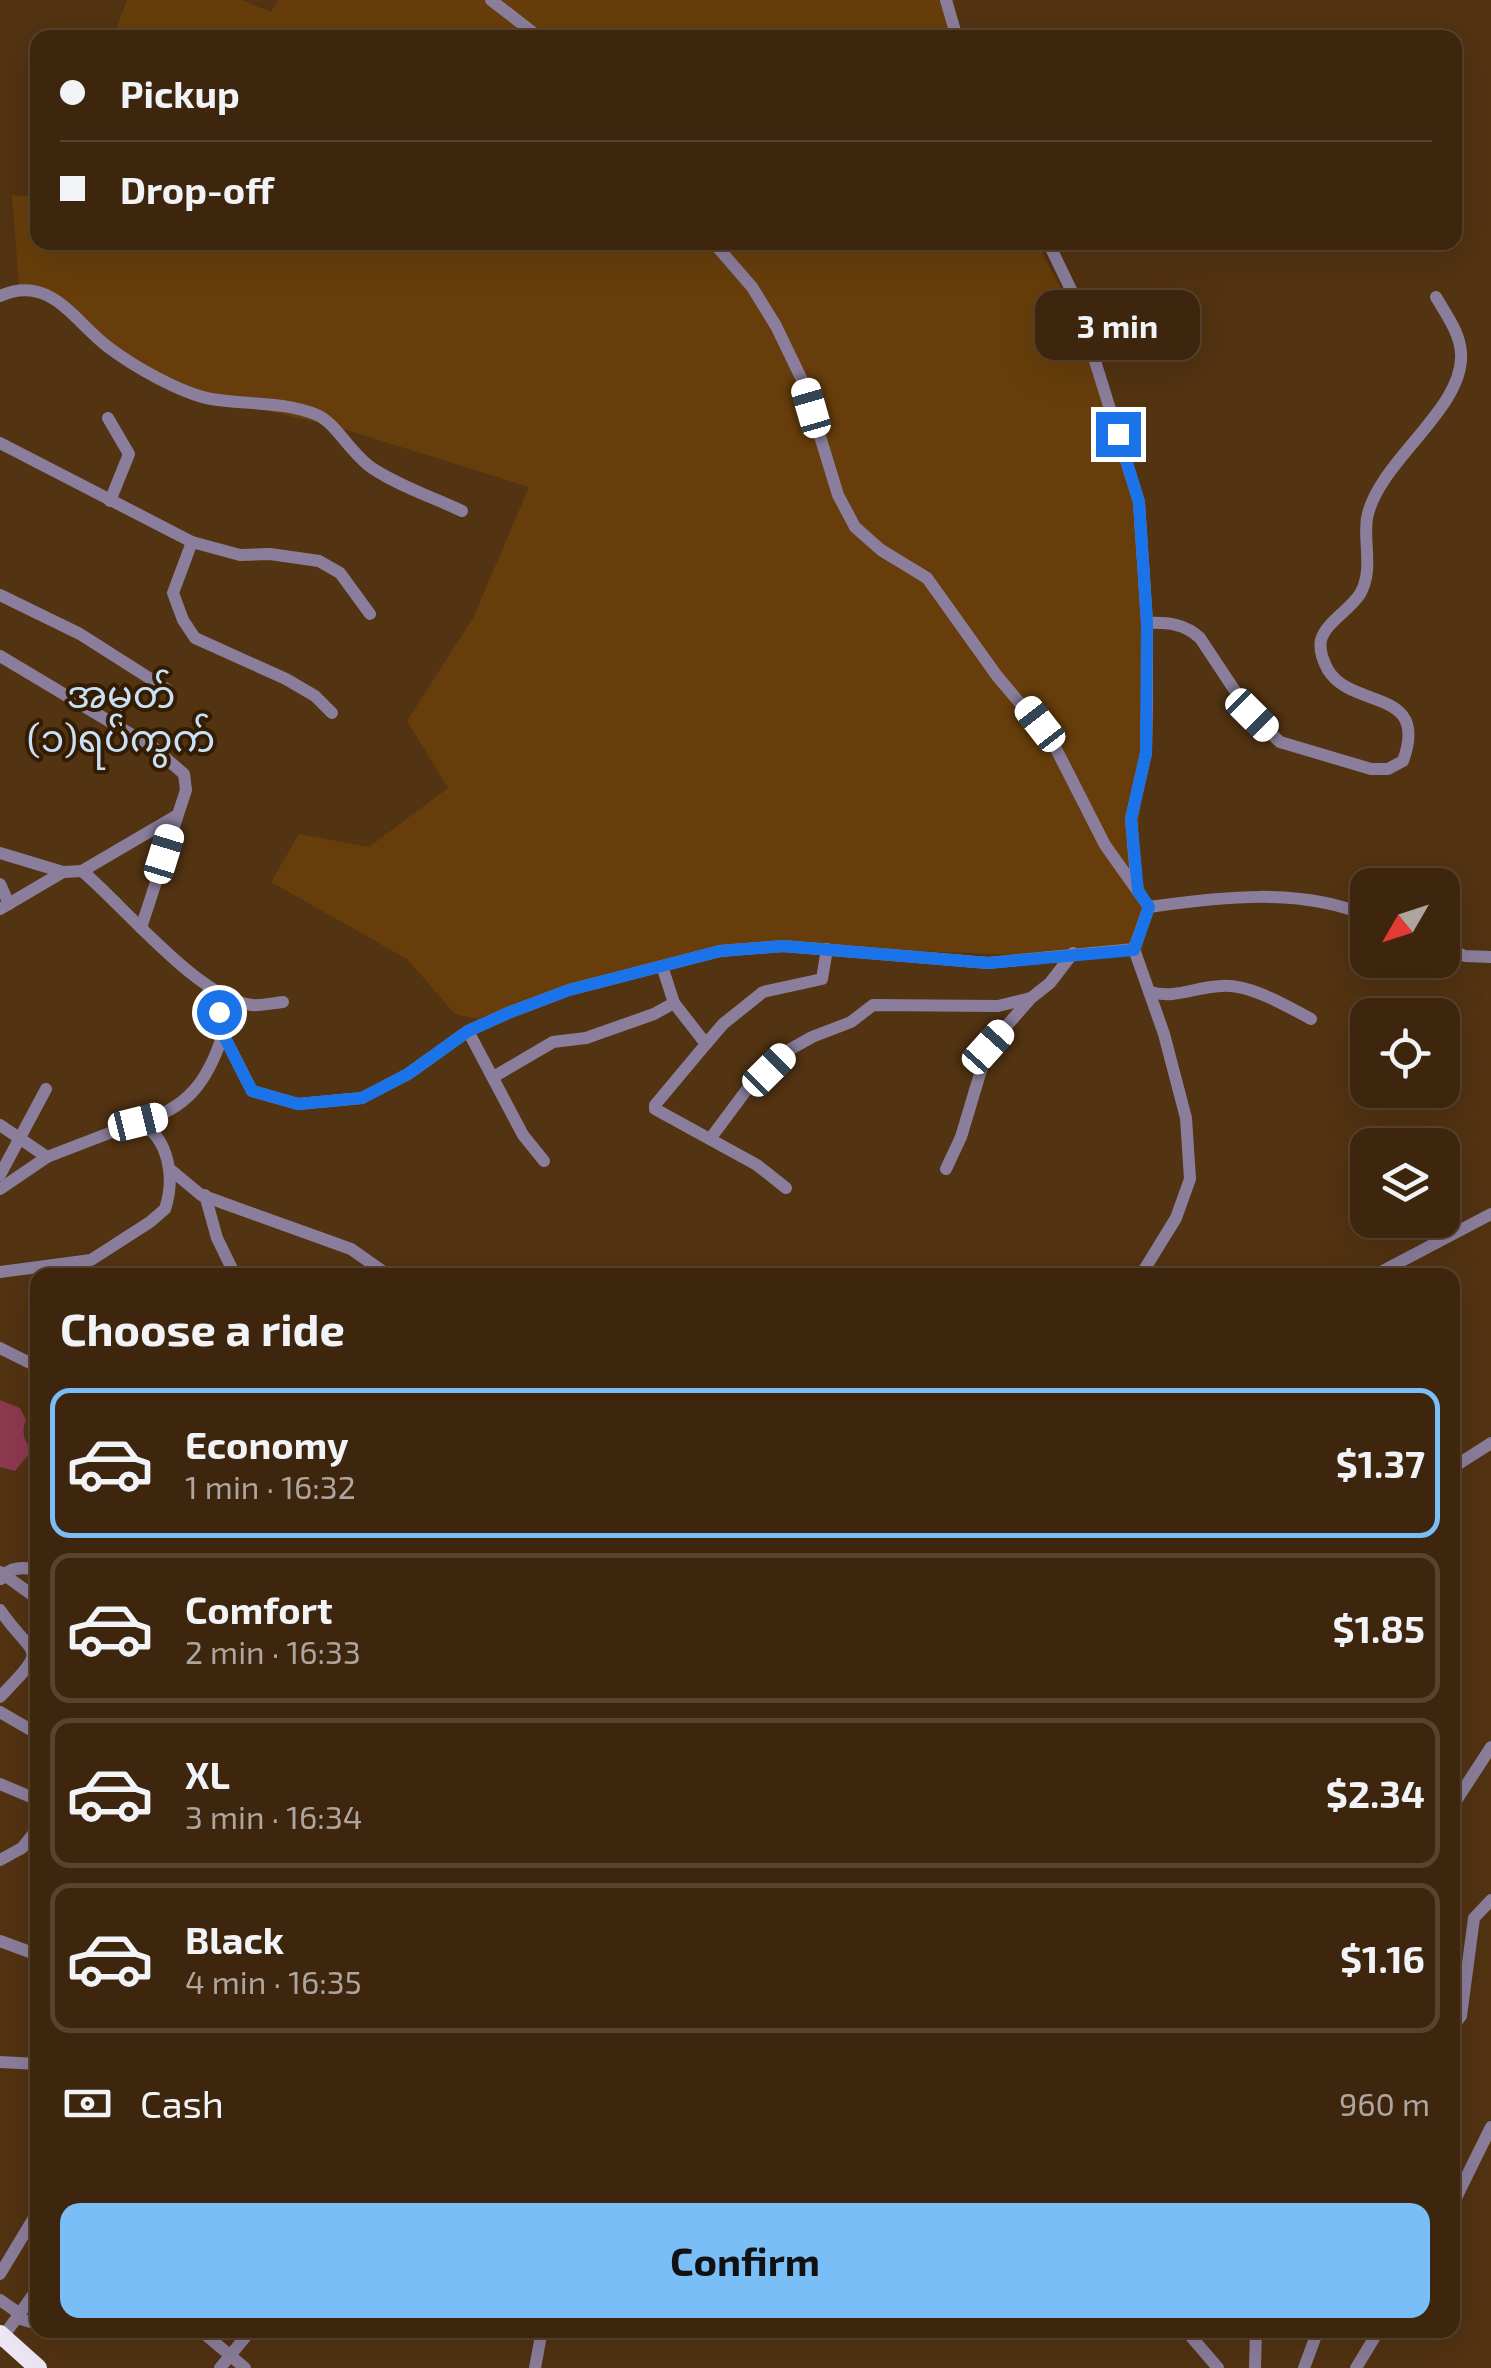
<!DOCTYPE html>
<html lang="en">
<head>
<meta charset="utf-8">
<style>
  :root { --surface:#3e260e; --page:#452e17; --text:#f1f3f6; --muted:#ada59e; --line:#57432e; --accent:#7abef8 }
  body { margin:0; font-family:"Exo 2","Noto Sans Myanmar",sans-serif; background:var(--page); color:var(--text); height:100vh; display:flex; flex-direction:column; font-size:38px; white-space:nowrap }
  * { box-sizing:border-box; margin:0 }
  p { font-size:32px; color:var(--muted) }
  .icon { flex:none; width:55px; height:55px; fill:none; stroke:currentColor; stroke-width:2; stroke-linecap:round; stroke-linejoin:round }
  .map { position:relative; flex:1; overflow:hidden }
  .panel { position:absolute; left:30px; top:1268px; width:1430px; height:1070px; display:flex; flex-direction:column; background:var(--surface); border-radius:20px; box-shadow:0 10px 40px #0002,0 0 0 2px var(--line) }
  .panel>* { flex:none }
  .guide { position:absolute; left:30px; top:30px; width:1432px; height:220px; border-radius:20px; box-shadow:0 10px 40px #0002,0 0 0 2px var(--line); display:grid; align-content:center; height:220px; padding:0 30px; background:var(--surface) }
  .needle { width:65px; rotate:231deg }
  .buttons { position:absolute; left:1350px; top:868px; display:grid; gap:20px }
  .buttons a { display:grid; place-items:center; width:110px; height:110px; border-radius:20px; background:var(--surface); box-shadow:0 10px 40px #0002,0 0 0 2px var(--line); font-size:50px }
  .end { position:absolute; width:45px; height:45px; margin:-22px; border:12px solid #1a73e8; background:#fff; box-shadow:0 0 0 5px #fff }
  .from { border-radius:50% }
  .bubble { position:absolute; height:70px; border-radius:20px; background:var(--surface); box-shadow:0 10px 40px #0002,0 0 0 2px var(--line); font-size:32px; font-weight:700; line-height:70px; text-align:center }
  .car { position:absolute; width:30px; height:60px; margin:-30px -15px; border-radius:12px; box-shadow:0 0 8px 2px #0007; background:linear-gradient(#fff 24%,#345 0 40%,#fff 0 76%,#345 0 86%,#fff 0) }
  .guide b { display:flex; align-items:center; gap:35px; height:95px; font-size:38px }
  .guide b+b { border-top:2px solid var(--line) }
  .guide i { width:25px; height:25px; background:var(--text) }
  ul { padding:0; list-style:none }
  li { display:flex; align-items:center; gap:30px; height:150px; margin:0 20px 15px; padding:0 10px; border:5px solid var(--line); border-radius:20px }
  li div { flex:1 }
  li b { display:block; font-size:38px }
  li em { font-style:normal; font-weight:700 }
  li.current { border-color:var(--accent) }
  li>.icon { width:90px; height:90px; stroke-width:1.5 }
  h2 { padding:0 30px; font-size:45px; line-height:120px }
  .pay { display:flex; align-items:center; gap:25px; height:110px; padding:0 30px; font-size:38px }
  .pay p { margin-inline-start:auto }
  .button { display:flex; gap:20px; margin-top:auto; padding:20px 30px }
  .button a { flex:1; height:115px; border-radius:20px; background:var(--accent); color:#111; font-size:40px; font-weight:700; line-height:115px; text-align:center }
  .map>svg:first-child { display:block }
  .green { fill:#673e0b }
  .water { fill:#8e3950 }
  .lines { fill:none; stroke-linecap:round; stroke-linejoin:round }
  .minor { stroke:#8b7e9c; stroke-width:12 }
  .highway { stroke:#ede7f6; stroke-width:18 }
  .route { stroke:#1a73e8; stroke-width:12 }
  .labels { text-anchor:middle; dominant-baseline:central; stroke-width:8; stroke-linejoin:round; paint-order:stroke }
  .quarter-label { font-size:38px; fill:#c8e1f7; stroke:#331c02 }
</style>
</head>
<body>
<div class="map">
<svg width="1491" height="2368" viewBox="0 0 1491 2368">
  <rect width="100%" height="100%" fill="#523312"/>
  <g class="green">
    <path d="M127,0h114l30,12 7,-12h673l12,37 -850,1z"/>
    <path d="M12,195l25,2 1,45 999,1 68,130 40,181 -1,207 -8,104 16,40 -10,47 -65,5 -301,-11 -230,50 -69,23 -22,-5 -48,-55 -136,-77 28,-48 70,13 79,-59 -41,-67 66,-103 56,-131 -192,-60 -120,-28 -111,-50 -51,-55 -36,-7z"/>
  </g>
  <path class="water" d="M0,1400l20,8 6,12c-5,12 -2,21 6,30l-17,21 -15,-4z"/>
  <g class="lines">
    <g class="minor">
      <path d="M491,0l49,38"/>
      <path d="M946,0l11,38"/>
      <path d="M713,242l39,45 24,39 28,58 34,111 17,32 26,23 46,28 70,98 55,65 53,104 44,62"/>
      <path d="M1048,242l28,58 63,202 8,121v80l-1,50 -15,66 6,69"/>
      <path d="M0,296c50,-22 73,24 108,51 25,19 72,46 103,52 35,6 73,2 106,16 18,7 34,39 55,53 27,18 60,29 90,43"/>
      <path d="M108,418l21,36 -19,47"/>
      <path d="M0,443l192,99 48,13 30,-1 49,7 21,12 30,41"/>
      <path d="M192,542l-19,51 10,27 12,18 91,41 29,17 17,17"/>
      <path d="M0,595l80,39 88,56"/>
      <path d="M1147,623c21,-1 38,1 53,15l51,77 29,27 91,27h17l15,-8c27,-74 -51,-51 -75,-91 -5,-9 -9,-20 -7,-30 5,-18 29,-30 39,-46 14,-24 3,-52 7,-76 11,-57 98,-109 94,-165 -1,-20 -15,-39 -25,-56"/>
      <path d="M0,656l154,92 30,26 2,16 -45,138"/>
      <path d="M0,853l63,19"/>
      <path d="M82,871l94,-55"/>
      <path d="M0,884l9,20"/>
      <path d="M0,909l63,-37 19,-1c40,33 119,130 170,134 9,1 21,-2 31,-3"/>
      <path d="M1442,947l23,9 26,1"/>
      <path d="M663,969l11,34 32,41 -51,61v4l102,56 29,23"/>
      <path d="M215,991l8,43 29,57 46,13 64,-6 46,-24 60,-43 40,-18 61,-23 151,-39 63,-5 205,17 146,-14"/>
      <path d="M1150,992c26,7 45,-5 71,-6 29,-2 64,19 90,33"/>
      <path d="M468,1031l55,104 21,26"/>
      <path d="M706,1044l17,-20 40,-32 59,-13 5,-30"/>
      <path d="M495,1076l58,-34 33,-4 68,-24 20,-11"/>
      <path d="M138,1122c49,-12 70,-41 85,-88"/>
      <path d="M0,1125l47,32 91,-35c32,15 37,57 27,87l-15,13 -59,38 -91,12"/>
      <path d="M710,1139l38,-51 41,-38 23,-13 39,-15 22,-17 125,1 33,-8"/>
      <path d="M946,1169l15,-32 27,-90 43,-49 19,-15 23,-30"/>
      <path d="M171,1170l30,25 150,54 37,26"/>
      <path d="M0,1175l46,-86"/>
      <path d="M0,1189l47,-32"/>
      <path d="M205,1195l12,43 18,37"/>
      <path d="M1141,1275l35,-57 14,-39 -4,-61 -22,-84 -30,-85 15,-42c71,-10 152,-20 219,9"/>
      <path d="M1375,1275l116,-61"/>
      <path d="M0,1348l38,19"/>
      <path d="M1452,1468l39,-25"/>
      <path d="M0,1572l38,27"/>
      <path d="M1,1579c8,-13 24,-12 37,-9"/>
      <path d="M0,1610c35,51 51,33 0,87"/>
      <path d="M0,1712l38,22"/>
      <path d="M0,1784l38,16"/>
      <path d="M1452,1807l39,-60"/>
      <path d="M0,1860l22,-12 16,-20"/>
      <path d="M0,1941l38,14"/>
      <path d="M1452,2027l9,-11 13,-98 17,-18"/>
      <path d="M0,2062l38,2"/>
      <path d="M1452,2206l39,-79"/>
      <path d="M0,2274l38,-63"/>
      <path d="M0,2300l20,14"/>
      <path d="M17,2318l14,4 7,-7"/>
      <path d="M200,2330l45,38"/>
      <path d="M1188,2333l30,35"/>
      <path d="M0,2341l38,-53"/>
      <path d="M220,2368l31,-38"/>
      <path d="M535,2368l7,-38"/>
      <path d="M1255,2368l1,-38"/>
      <path d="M1304,2368l14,-38"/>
      <path d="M1356,2368l23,-38"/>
    </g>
    <path class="highway" d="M0,2334l38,34"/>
  </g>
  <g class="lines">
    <path class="route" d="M219,1012l4,22 29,57 46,13 64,-6 46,-24 60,-43 40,-18 61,-23 151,-39 63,-5 205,17 146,-13 15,-43 -11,-16 -7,-72 15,-66 1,-130 -6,-91 -2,-30 -21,-68"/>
  </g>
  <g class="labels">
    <g class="quarter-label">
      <text x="121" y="693">အမှတ်<tspan x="121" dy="44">(၁)ရပ်ကွက်</tspan></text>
    </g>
  </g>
</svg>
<div class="buttons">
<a><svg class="needle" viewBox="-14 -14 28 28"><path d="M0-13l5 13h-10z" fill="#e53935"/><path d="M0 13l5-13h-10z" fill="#ada59e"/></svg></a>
<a><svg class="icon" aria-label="locate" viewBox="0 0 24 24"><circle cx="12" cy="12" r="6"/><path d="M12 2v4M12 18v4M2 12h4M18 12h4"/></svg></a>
<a><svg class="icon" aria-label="layers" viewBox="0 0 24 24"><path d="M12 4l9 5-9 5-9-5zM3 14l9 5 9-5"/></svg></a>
</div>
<i class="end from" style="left:219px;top:1012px"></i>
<i class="end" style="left:1118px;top:434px"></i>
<div class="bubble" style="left:1035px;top:290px;width:165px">3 min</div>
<i class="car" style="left:811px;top:408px;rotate:344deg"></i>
<i class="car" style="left:1252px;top:715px;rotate:135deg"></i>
<i class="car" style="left:1040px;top:724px;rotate:322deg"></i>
<i class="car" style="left:164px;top:854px;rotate:17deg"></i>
<i class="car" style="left:988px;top:1047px;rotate:42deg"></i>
<i class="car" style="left:769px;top:1070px;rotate:45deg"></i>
<i class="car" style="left:138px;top:1122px;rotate:76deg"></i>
<div class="guide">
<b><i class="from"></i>Pickup</b>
<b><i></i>Drop-off</b>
</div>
<section class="panel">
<h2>Choose a ride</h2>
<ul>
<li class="current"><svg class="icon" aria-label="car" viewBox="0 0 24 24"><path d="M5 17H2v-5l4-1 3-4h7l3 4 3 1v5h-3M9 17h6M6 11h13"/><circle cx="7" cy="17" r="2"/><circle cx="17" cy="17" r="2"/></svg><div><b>Economy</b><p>1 min · 16:32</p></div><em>$1.37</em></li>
<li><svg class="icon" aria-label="car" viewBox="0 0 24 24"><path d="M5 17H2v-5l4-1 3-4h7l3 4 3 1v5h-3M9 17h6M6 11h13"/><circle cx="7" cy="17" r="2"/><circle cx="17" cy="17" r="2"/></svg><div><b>Comfort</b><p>2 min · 16:33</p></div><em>$1.85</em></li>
<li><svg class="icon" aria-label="car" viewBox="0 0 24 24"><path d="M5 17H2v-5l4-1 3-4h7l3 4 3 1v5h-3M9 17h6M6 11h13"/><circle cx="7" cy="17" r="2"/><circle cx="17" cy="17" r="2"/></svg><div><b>XL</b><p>3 min · 16:34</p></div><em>$2.34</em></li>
<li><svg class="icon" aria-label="car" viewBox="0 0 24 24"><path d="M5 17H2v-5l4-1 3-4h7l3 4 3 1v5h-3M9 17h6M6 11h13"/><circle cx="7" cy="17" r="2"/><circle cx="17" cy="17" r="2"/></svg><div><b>Black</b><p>4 min · 16:35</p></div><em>$1.16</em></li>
</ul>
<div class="pay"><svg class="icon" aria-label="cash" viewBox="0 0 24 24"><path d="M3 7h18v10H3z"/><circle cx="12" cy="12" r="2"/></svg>Cash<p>960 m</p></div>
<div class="button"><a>Confirm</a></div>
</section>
</div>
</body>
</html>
